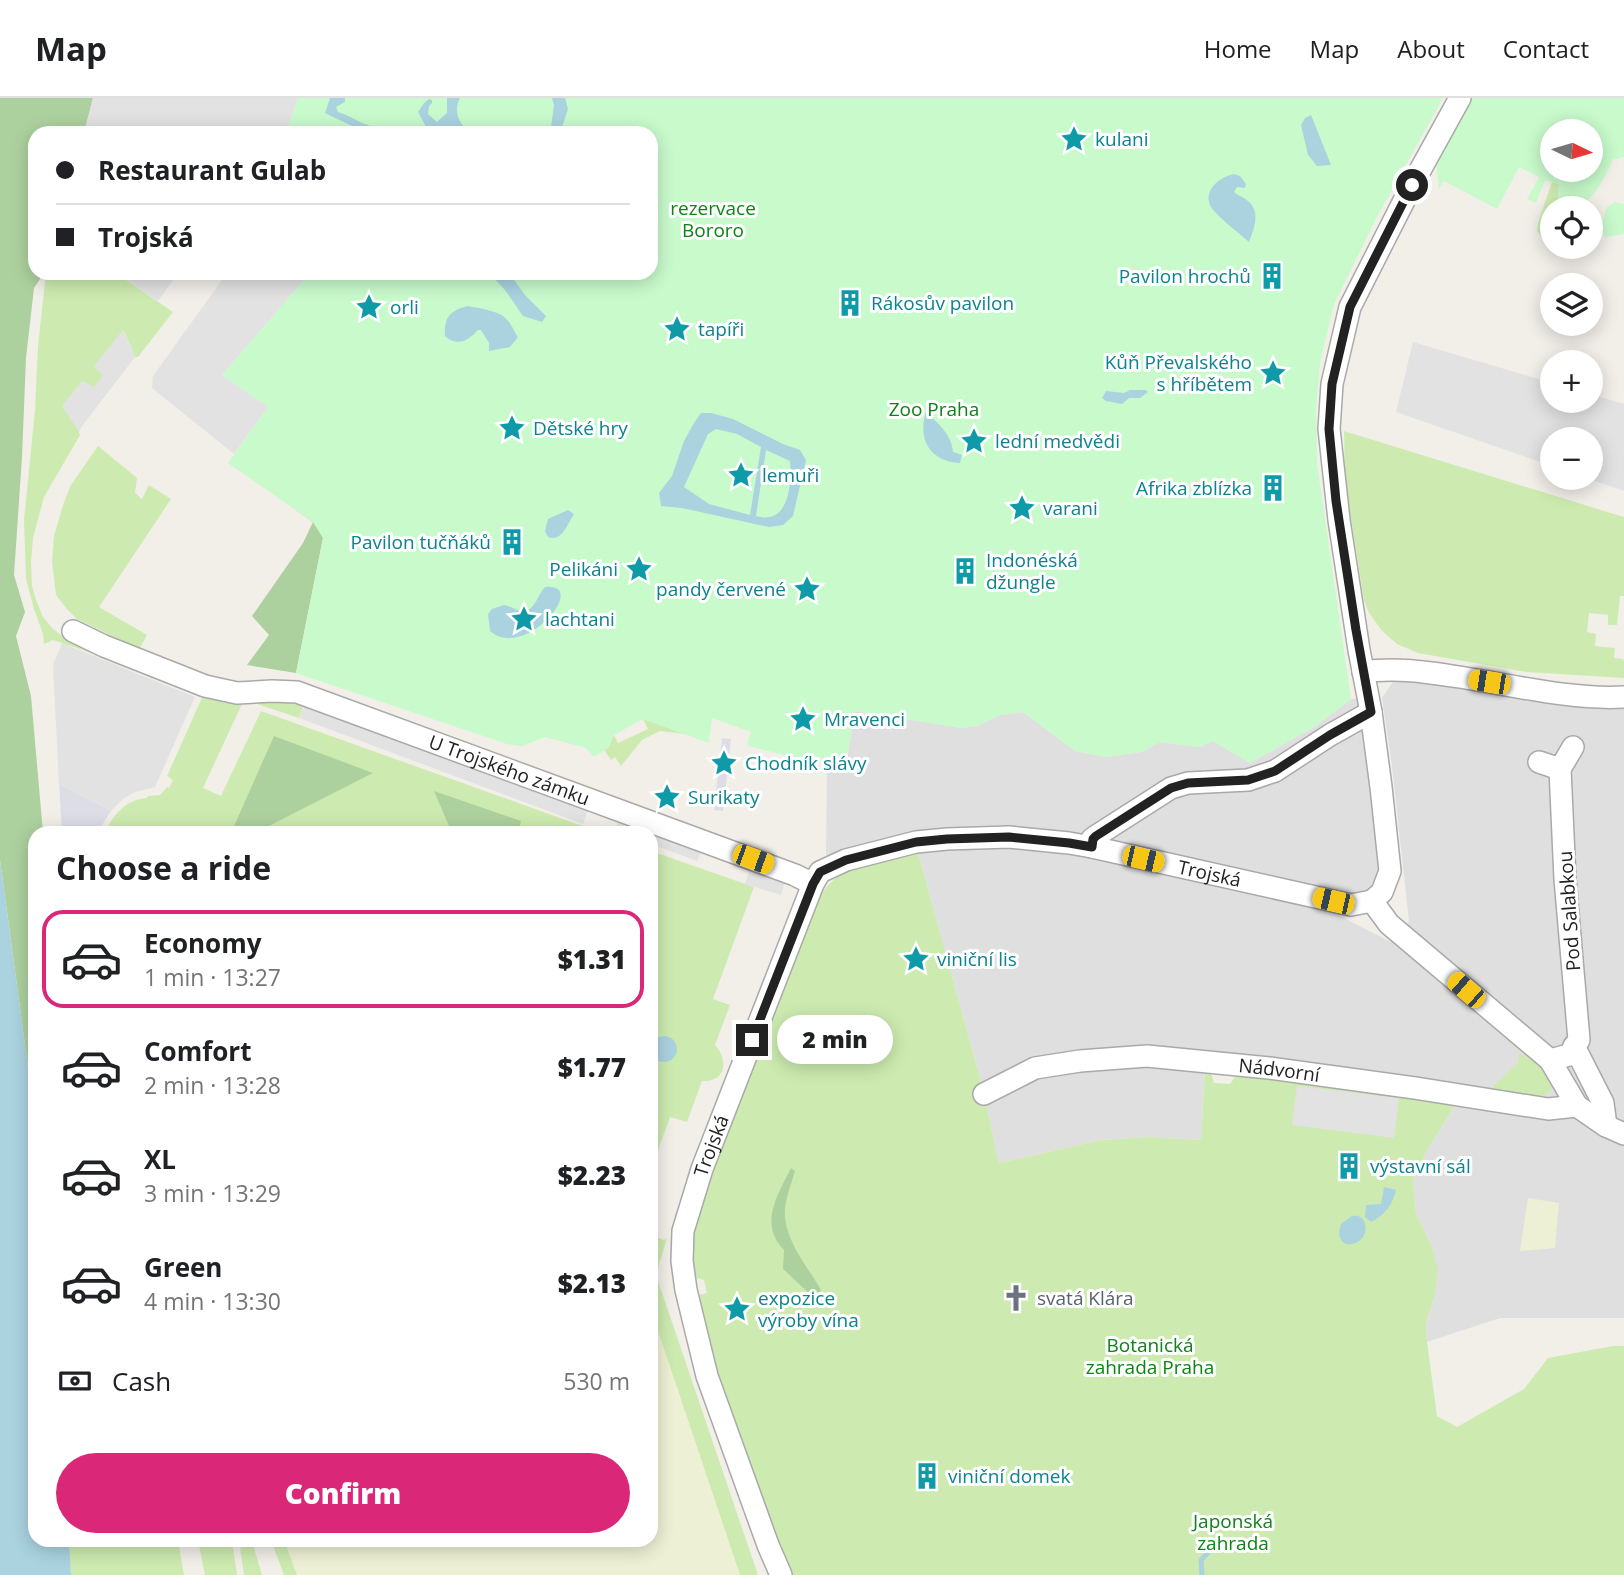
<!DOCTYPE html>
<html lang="en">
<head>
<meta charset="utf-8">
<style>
  :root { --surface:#fff; --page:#f6f6f6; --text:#202124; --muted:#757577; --line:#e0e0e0; --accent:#db2777 }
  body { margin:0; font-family:"Open Sans",sans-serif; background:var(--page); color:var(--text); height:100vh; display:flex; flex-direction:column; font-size:26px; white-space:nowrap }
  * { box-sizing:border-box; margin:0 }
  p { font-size:23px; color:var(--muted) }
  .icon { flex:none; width:38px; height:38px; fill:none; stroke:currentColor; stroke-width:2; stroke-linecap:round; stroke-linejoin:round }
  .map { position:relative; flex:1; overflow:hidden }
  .details { position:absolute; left:28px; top:728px; width:630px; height:721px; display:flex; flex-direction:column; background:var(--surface); border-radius:21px; box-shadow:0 4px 18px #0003 }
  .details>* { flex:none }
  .banner { position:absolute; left:28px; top:28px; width:630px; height:154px; border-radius:21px; box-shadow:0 4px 18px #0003; display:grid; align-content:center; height:154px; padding:0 28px; background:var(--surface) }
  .needle { width:46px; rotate:95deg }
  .fabs { position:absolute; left:1540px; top:21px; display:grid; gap:14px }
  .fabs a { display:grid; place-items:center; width:63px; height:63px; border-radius:50%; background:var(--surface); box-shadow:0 4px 18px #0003; font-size:35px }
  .end { position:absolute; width:32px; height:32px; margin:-16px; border:9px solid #222; background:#fff; box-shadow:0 0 0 4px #fff }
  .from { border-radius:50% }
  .bubble { position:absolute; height:49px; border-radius:24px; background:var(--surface); box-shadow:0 4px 18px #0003; font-size:23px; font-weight:800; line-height:49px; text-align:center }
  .car { position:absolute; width:21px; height:42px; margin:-21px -10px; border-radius:9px; box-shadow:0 0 5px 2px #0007; background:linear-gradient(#f5c518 24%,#345 0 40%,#f5c518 0 76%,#345 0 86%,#f5c518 0) }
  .banner b { display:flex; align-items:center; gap:24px; height:66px; font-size:26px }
  .banner b+b { border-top:2px solid var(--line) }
  .banner i { width:18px; height:18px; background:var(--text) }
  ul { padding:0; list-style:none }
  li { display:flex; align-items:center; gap:21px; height:98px; margin:0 14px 10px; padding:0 14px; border:4px solid transparent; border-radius:21px }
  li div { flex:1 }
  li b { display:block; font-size:26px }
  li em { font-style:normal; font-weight:800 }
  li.selected { border-color:var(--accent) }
  li>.icon { width:63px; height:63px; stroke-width:1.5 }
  h2 { padding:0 28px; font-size:32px; line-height:84px }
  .pay { display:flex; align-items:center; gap:18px; height:77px; padding:0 28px; font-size:26px }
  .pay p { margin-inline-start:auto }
  .button { display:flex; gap:14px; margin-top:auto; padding:14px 28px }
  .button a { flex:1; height:80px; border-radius:42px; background:var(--accent); color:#fff; font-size:28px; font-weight:800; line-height:80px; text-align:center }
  header { display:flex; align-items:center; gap:42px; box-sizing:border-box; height:98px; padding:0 35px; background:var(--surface); border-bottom:2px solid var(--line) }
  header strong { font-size:33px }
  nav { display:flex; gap:38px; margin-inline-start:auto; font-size:24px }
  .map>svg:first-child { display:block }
  .residential { fill:#e0dfdf }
  .farmland { fill:#eef0d5 }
  .grass { fill:#cdebb0 }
  .forest { fill:#add19e }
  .park { fill:#c8facc; fill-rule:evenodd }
  .parking { fill:#e2e2e2 }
  .plaza { fill:#dddde8 }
  .water { fill:#aad3df; fill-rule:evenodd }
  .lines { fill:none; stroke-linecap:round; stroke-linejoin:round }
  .stream { stroke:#aad3df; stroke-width:5 }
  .minor-casing { stroke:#a9a9a9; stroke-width:24 }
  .minor { stroke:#fff; stroke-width:21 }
  .route { stroke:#222; stroke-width:9 }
  .labels { text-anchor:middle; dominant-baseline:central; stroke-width:6; stroke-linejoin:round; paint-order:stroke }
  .culture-label { font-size:19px; fill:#0d838f; stroke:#fff; text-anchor:start }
  .park-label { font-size:19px; fill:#0c8416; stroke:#fff }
  .street-label { font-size:19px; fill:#222; stroke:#fff }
  .worship-label { font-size:19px; fill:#5b616d; stroke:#fff; text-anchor:start }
</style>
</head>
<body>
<header>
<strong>Map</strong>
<nav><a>Home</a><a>Map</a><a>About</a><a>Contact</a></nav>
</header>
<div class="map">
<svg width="1624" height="1477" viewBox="0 0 1624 1477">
  <rect width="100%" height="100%" fill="#f2efe9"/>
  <g class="residential">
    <path d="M1394,582h36l194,24v614h-124l-73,24 -1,-18 9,-29 -4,-50 -15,-32 -3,-32 15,-32 29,-47 -252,-34 -4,72 -53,-3 -47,3 -102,23 -18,-81 -63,-230 95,-8 61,8 254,58 65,33 16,-22 -17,-155 -10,-68z"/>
    <path d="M1361,600l22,168 -6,13 -12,12 -25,5 -262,-59 -252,19 1,-94 19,2 9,-53 107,17 15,-2 23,-11 23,-3 52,39 31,6 35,-5 19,-10 40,5 13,-6 37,22 64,-36 37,-28z"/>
  </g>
  <g class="farmland">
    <path d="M1528,1100l31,5 -4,45 -35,3z"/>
    <path d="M651,1212l89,265h-443l-13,-35h367z"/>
  </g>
  <g class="grass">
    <path d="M1552,84l7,2 -1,16 7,8h-13v31l-10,-1 -5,-7 1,-8z"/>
    <path d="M46,175h70l57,39 -35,45h-3l-11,-26 -21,45 -9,12 -12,-7 -3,51 1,3 -36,62 -11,41 -2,24 1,24 4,14 7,17 10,12 8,6 57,27 -65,-22 -9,4 -1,-10 -9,-25 -8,-30 -2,-59 11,-110 3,-64z"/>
    <path d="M1344,333l280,86v79h-4l-3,29h-9v-10l-19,-2 -2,19 9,2 -1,12 20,2 -1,10 9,1 1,2v17l-98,-6 -108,-19 -21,-9 -15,-13 -13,-18 -5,-13 -19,-119z"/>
    <path d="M98,348l39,32 -2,15 7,6 7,-14 22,14 -72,108 48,28 -8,14 -62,-30 -11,-11 -10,-13 -4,-33 2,-26 9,-31 8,-20z"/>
    <path d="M205,593l37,13 -39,84 18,8 40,-85 341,122h-498c11,-19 20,-33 43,-35l1,-2 12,-1 7,-8 2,1 4,-8 -6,-4z"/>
    <path d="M274,602l30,3 -5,15 -42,-14z"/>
    <path d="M643,621l42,15 -25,-3 -18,9 -21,26 -6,-9 -4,3 -7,-10 4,-2 6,-13 4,8 30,-14z"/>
    <path d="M651,753l103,36 -41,112 17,6 -15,40c14,16 11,37 -13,36l-15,41 -17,-5 -19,53v-121v3l25,-1 -1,-8 -14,-7 -7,4 -3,7v-87l3,-9 -3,-2z"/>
    <path d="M918,754l63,230 18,81 102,-23 47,-3 53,3 4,-70h5l4,13 16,1 7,-10 220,28 -29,47 -15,32 3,32 15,32 7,24 -3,26 -9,29 1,18 10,74 20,11 67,-38 24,-31 65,-12h11v229h-832l-22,-54 -17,-52 -6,-5 -23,-67 -26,-102 9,-2 -3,-13 -7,-2 -3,-3 -2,-23v-15l19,-62 30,-84 72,-183c4,-6 7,-14 12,-19 21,-27 62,-30 93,-37z"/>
    <path d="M1518,954c6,5 13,7 19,11 15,10 24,32 -1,35 -11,2 -33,-6 -44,-8l1,-4 26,-24z"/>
    <path d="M651,1137l13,5 3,-2 -11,37 102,300h-18l-89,-265z"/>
    <path d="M69,1442h109l6,35h-113z"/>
    <path d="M198,1442h34l5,35h-32z"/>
    <path d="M271,1442h13l13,35h-13z"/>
    <path d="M253,1446l1,4 8,27h-18l-4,-27z"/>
  </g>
  <g class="forest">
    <path d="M0,0h93l-9,35h-49v140h9l-10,15 -8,70 -4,99 -8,118 11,37 -9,24 15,60 12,137h-8v286l-35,-259z"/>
    <path d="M304,392l19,48 -27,135 -49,-8 22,-30 -17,-19 51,-73 10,-21 -17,-12z"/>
    <path d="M274,638l99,37 -118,60h-24z"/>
    <path d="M434,693l87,30 -3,12h-66z"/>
    <path d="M791,1070l4,3c-3,11 -9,25 -10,38 -2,30 22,56 36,81l-4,8 -5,-2 -29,-27 1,-19c-26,-27 -6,-55 7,-82z"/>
  </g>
  <g class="park">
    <path d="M298,0h1145l-65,117 -44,89 -14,59 -4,47 1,54 34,235 -37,28 -64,36 -37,-22 -13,6 -40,-5 -19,10 -35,5 -31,-6 -52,-39 -23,3 -23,11 -15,2 -107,-17 -9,53c-34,-3 -65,-9 -97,-18l-2,-2 4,-12 -39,-14 -3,25 -66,-24 -29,16 -6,13 -14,9 -8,-9 -41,-11 -23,9 -15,-2 -211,-71 27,-135 -10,-16 -85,-59 40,-56 -46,-32 88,-102h341v-140h-369l6,-6z"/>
    <path d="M1472,0h152v59l-12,3c-5,15 -20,44 -37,48 -1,0 -10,0 -11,0 -7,-7 -6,-15 -5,-24l-14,-4 -9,23 -9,-4 12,-22 -20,-10 -22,42 -53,-28 -5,8 -3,-27zM1552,33h39v39h-39z"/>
    <path d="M1614,104l10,2v30l-19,3 -5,-9 7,-21z"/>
  </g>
  <g class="parking">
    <path d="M93,0h205l-10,29 -6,6h-198z"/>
    <path d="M116,175h62l-20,28z"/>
    <path d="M227,175h83l-88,102 46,32 -34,47 -82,-66 1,-12z"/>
    <path d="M123,232l12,27 -53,69 -3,6 -17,-26 20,-25 12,6 9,-11 -9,-10z"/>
    <path d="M1413,244l139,41v18h39v-7l33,10v87l-38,-13h5v-39h-39v27l-156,-54z"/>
    <path d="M62,545l133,54 -40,90 -20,5 -12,7 -12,12 -52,-27 -6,-119z"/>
    <path d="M304,605l286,101 -7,20 -284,-106z"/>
    <path d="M620,721l82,30 -5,12 -46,-17v-11h-32l-5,-2z"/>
    <path d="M751,768l35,13 -5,16 -36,-11z"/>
    <path d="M1297,988l102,12 -5,40 -102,-13z"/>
  </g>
  <g class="plaza">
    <path d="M722,640l9,1 -8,72 -9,-1z"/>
    <path d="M59,686l52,27 -14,22h-35z"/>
  </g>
  <g class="water">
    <path d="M330,0h15v4l-9,5 2,5c10,3 14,6 22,10 9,4 9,1 13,11h-17l-4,-7 -27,-13z"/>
    <path d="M447,0h13c-7,13 -1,27 11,35h-44l-2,-8 -7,-13 6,-9 5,-4 3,1v3l-3,3 -1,8 9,8 10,-9z"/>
    <path d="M552,0h13l3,11 -8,24h-23l14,-6 3,-22z"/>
    <path d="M1311,17l20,50 -14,1 -9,-11 -7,-30 4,-7z"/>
    <path d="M1234,76l6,2 6,8 -1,4 -8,-1 -3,5c3,3 7,4 10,6 18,11 11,29 5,44 -11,-10 -25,-20 -35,-31 -15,-17 4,-34 20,-37z"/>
    <path d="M489,175h20l16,22 21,21 -4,6 -19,-6 -18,-26z"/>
    <path d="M467,208c14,3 34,4 42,16 4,5 5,10 9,15l-8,10 -21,4v-8l-8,-13h-3c-10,11 -21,17 -33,6 -1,-19 5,-25 22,-30z"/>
    <path d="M1130,292h16l2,2 -8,6h-11l-7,6 -16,-3 -4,-3 4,-7 18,2z"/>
    <path d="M926,314c12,11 26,23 27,40l9,3 -2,8c-29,-1 -43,-23 -34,-51z"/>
    <path d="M701,315h10l22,6 50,25 17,6 6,10 -13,56 -10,9 -14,2 -87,-19 -21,-2 -2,-13 13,-17 12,-35 10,-18zM716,331l21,5 24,13 -11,68 -41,-11 -25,-17 24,-53zM766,352l24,11c2,23 -1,65 -34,55z"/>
    <path d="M568,412l6,4c-7,11 -12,28 -26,23l-3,-6 3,-12z"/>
    <path d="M545,489c46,-5 -20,75 -55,44l-2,-17 4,-5 12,-4c6,1 11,5 17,6 14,2 16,-16 24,-24z"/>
    <path d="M0,762l35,259v421h34l2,35h-71z"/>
    <circle cx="664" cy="951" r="13"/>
    <path d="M1384,1089l12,3c-3,14 -11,25 -25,32l-6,-5 1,-12 15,-1z"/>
    <path d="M1352,1118c7,-1 11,1 13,8 6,22 -34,32 -24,0z"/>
  </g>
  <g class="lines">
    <path class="stream" d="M1202,1477l-1,-15 13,-14v-7"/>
    <defs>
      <g id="minor">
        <path id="s1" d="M73,533l31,15 101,40 32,7 35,-2 25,1 498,183 18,9"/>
        <path d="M1363,574c32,-5 64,0 96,5 53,8 112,23 165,20"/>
        <path d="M1539,664l21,7"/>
        <path d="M1092,749v-8l4,-3 75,-48 17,-5 60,-3 27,-9 55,-36 41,-23"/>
        <path d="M1372,803l10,-9 8,-21 -9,-84 -10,-75 -12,-62 -20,-130 -10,-91 3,-45 18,-77 62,-122 48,-87"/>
        <path d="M1372,803l17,23 161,136 27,46 29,20 18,8"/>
        <path d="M1574,948l29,57 3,23"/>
        <path d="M1550,962l19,-5 10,-15 -14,-161 -5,-110 13,-22"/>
        <path id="s2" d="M984,996l51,-26 45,-7 67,-5 122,12 146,20 133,21 29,-3"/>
        <path id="s3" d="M781,1477l-13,-30 -61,-169 -21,-86 -4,-29 1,-30 19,-62 111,-285 7,-12 26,-12 70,-18 31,-3 62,-2 60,6 23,4 259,58 21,-4"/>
      </g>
    </defs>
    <use href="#minor" class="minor-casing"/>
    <use href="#minor" class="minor"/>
  </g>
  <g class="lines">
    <path class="route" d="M752,942l61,-156 7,-12 26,-12 70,-18 31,-3 62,-2 60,6 23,4 1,-8 3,-3 75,-48 17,-5 60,-3 27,-9 55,-36 41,-23 -15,-82 -20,-129 -7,-72 3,-45 18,-77 62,-122"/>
  </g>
  <defs>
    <symbol id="sight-bare" viewBox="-9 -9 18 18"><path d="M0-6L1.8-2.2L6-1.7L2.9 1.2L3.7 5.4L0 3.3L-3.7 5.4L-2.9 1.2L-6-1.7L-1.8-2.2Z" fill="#0f9aa8" stroke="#fff" stroke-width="2.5" paint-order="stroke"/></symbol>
    <symbol id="building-bare" viewBox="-9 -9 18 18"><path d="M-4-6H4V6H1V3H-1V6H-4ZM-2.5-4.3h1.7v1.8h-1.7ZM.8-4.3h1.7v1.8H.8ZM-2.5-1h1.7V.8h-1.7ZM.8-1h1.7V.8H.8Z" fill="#0f9aa8" stroke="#fff" stroke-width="2.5" paint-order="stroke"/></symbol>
    <symbol id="church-bare" viewBox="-9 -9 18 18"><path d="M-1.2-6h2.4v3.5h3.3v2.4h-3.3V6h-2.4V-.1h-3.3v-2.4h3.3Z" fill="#6b7280" stroke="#fff" stroke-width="2.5" paint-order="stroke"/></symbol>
  </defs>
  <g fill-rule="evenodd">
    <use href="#sight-bare" x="1055" y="22" width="38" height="38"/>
    <use href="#building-bare" x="1253" y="159" width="38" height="38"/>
    <use href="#building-bare" x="831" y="186" width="38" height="38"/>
    <use href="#sight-bare" x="350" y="190" width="38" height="38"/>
    <use href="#sight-bare" x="658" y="212" width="38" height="38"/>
    <use href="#sight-bare" x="1254" y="256" width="38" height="38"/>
    <use href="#sight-bare" x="493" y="311" width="38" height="38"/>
    <use href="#sight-bare" x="955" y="324" width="38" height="38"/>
    <use href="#sight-bare" x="722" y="358" width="38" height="38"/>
    <use href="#building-bare" x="1254" y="371" width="38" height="38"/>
    <use href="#sight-bare" x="1003" y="391" width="38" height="38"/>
    <use href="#building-bare" x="493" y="425" width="38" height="38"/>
    <use href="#sight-bare" x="620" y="452" width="38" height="38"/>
    <use href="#building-bare" x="946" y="454" width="38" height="38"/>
    <use href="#sight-bare" x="788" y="472" width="38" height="38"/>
    <use href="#sight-bare" x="505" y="502" width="38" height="38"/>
    <use href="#sight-bare" x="784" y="602" width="38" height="38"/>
    <use href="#sight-bare" x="705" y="646" width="38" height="38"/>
    <use href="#sight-bare" x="648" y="680" width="38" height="38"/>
    <use href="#sight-bare" x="897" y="842" width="38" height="38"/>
    <use href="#building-bare" x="1330" y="1049" width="38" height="38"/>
    <use href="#church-bare" x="997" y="1181" width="38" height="38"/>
    <use href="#sight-bare" x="718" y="1192" width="38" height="38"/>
    <use href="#building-bare" x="908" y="1359" width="38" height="38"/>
  </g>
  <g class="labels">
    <g class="culture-label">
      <text x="1095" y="41">kulani</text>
      <text x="1251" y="178" text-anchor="end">Pavilon hrochů</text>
      <text x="871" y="205">Rákosův pavilon</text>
      <text x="390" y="209">orli</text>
      <text x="698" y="231">tapíři</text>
      <text x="1252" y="264" text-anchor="end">Kůň Převalského<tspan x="1252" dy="22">s hříbětem</tspan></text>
      <text x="533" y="330">Dětské hry</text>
      <text x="995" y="343">lední medvědi</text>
      <text x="762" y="377">lemuři</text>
      <text x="1252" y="390" text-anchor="end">Afrika zblízka</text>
      <text x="1043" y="410">varani</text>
      <text x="491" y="444" text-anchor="end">Pavilon tučňáků</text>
      <text x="986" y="462">Indonéská<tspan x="986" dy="22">džungle</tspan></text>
      <text x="618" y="471" text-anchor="end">Pelikáni</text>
      <text x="786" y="491" text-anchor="end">pandy červené</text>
      <text x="545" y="521">lachtani</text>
      <text x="824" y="621">Mravenci</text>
      <text x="745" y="665">Chodník slávy</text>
      <text x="688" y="699">Surikaty</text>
      <text x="937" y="861">viniční lis</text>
      <text x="1370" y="1068">výstavní sál</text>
      <text x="758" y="1200">expozice<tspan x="758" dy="22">výroby vína</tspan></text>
      <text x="948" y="1378">viniční domek</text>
    </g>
    <g class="park-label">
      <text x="713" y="110">rezervace<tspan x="713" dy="22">Bororo</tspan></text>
      <text x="934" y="311">Zoo Praha</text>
      <text x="1150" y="1247">Botanická<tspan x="1150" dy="22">zahrada Praha</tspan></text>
      <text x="1233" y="1423">Japonská<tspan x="1233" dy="22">zahrada</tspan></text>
    </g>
    <g class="street-label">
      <text stroke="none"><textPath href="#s1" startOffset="462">U Trojského zámku</textPath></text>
      <text stroke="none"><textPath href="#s3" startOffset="1143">Trojská</textPath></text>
      <text transform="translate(1569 813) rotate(-94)">Pod Salabkou</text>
      <text stroke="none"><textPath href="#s2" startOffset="303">Nádvorní</textPath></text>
      <text stroke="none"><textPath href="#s3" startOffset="450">Trojská</textPath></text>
    </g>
    <g class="worship-label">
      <text x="1037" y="1200">svatá Klára</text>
    </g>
  </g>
</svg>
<div class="fabs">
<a><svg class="needle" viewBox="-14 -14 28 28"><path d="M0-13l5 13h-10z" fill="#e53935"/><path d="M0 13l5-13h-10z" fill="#757577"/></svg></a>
<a><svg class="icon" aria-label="locate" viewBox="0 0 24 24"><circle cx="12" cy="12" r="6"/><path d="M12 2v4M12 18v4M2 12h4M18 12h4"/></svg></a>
<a><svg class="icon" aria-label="layers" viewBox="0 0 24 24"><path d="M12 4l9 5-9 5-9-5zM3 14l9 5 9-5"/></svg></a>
<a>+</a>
<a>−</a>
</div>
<i class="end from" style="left:1412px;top:87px"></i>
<i class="end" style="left:752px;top:942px"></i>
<div class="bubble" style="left:777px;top:917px;width:116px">2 min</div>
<i class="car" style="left:1489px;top:584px;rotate:279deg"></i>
<i class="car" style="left:753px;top:761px;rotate:110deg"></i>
<i class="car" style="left:1143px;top:761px;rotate:103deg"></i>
<i class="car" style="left:1333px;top:803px;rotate:283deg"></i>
<i class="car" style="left:1466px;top:892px;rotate:311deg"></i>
<div class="banner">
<b><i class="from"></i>Restaurant Gulab</b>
<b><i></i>Trojská</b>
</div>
<section class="details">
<h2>Choose a ride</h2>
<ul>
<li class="selected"><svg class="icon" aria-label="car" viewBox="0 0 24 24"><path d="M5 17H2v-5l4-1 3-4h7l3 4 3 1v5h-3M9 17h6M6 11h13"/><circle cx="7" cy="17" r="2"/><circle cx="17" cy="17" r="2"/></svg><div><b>Economy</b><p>1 min · 13:27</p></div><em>$1.31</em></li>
<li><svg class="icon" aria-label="car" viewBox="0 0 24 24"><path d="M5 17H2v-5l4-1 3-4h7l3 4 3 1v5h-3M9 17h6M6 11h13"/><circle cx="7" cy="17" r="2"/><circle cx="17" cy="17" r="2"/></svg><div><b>Comfort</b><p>2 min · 13:28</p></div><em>$1.77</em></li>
<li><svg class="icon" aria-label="car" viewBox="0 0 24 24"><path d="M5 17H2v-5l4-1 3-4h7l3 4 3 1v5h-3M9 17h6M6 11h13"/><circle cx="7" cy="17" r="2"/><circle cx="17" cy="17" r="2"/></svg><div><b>XL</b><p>3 min · 13:29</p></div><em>$2.23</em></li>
<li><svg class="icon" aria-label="car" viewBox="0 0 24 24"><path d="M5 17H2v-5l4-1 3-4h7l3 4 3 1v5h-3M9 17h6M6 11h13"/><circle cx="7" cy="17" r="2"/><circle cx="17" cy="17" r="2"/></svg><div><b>Green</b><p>4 min · 13:30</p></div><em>$2.13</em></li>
</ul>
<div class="pay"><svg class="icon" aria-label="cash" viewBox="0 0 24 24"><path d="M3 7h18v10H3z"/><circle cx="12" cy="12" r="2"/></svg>Cash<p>530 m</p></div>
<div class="button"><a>Confirm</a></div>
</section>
</div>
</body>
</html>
